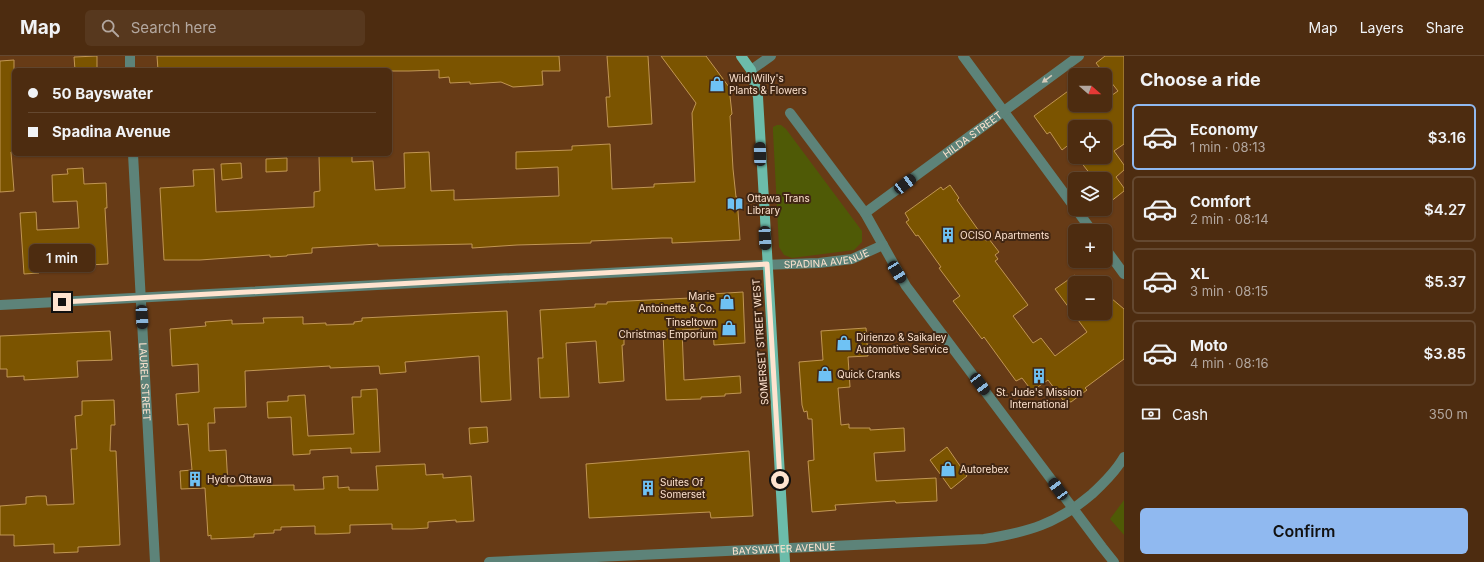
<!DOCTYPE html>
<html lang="en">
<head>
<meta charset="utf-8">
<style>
  :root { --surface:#4d2c10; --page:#57381e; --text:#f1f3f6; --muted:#b3a79f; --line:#644830; --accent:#90b9f0 }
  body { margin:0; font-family:Inter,sans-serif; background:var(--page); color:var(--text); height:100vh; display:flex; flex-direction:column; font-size:15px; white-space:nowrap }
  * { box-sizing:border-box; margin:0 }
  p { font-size:13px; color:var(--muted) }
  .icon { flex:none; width:22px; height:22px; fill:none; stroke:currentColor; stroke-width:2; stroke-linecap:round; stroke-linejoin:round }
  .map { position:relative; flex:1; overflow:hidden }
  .side { display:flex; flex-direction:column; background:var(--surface); width:360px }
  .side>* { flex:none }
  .hud { position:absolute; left:12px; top:12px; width:380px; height:88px; border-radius:6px; box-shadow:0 1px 3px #0004,0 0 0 1px var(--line); display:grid; align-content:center; height:88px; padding:0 16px; background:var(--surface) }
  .needle { width:26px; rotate:110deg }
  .buttons { position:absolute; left:1068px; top:12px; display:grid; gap:8px }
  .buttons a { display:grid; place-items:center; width:44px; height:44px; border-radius:6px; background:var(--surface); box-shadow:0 1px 3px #0004,0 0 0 1px var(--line); font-size:20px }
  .end { position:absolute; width:18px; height:18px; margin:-9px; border:5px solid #fee3cf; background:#111; box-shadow:0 0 0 2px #111 }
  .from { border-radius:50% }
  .bubble { position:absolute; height:28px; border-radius:6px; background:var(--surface); box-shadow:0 1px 3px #0004,0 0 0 1px var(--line); font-size:13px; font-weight:600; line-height:28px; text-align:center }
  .car { position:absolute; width:12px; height:24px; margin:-12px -6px; border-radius:5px; box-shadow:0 0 3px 1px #0007; background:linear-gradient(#222 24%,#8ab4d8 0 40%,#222 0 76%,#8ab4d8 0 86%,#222 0) }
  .hud b { display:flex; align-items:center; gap:14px; height:38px; font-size:15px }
  .hud b+b { border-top:1px solid var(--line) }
  .hud i { width:10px; height:10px; background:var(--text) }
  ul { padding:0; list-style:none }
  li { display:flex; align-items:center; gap:12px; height:66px; margin:0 8px 6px; padding:0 8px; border:2px solid var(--line); border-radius:6px }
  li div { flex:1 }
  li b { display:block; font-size:15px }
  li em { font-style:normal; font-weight:600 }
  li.active { border-color:var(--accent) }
  li>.icon { width:36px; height:36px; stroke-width:1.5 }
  h2 { padding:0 16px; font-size:18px; line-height:48px }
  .pay { display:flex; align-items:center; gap:10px; height:44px; padding:0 16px; font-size:15px }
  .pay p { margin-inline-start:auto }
  .primary-button { display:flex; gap:8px; margin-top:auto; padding:8px 16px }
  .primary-button a { flex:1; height:46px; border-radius:6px; background:var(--accent); color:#111; font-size:16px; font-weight:600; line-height:46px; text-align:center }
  header { display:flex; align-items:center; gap:24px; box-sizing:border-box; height:56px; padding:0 20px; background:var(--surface); border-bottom:1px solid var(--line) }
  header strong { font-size:19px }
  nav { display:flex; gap:22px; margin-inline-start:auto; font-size:14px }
  .search { width:280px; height:36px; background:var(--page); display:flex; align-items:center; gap:10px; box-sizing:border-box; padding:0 14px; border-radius:6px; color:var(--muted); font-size:15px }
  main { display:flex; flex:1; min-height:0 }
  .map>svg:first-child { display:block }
  .green { fill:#4f5a06 }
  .building { fill:#7b5400; stroke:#c19653 }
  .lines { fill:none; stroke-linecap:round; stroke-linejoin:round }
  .minor { stroke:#5d8379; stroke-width:10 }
  .major { stroke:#6cbcaa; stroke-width:10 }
  .oneway { fill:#d6cbba }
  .route { stroke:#fee3cf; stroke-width:5 }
  .labels { text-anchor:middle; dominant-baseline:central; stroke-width:4; stroke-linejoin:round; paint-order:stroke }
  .poi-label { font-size:10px; fill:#fee3cf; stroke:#402613; text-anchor:start }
  .street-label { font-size:10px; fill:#fee3cf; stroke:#402613 }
</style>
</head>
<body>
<header>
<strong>Map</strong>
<div class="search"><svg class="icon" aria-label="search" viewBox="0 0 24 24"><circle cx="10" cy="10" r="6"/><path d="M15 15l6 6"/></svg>Search here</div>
<nav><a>Map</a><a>Layers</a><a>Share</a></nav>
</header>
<main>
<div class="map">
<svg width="1124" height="506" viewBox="0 0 1124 506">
  <rect width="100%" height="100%" fill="#673b16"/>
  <g class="green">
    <path d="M777,69h4l5,4 76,102v11l-8,8 -62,8 -8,-3 -5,-8 -6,-115v-5z"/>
    <path d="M1124,444v35l-14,-16z"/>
  </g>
  <g class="building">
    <path d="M97,0v14h-22l-1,-13z"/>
    <path d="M157,0h402l1,15h-18l1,14 -30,2 -12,-5 -31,2v-2l-20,1 -1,-6 -10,1v-8l-30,1h-19v-1h-232z"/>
    <path d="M607,0h41l4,68 -44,3 -2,-30h4z"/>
    <path d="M661,0h45l23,31 3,27 -2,2 3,53 3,28h1l3,43 -68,3v-5h-10l-71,3v2l-74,2 -45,3v-4l-94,2v-2l-66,4v5l-25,2v1l-17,1v-2l-70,5h-36l-4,-72 34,-2 -1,-16 21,-1 2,43 98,-5v-15l6,-1 -1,-35 33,-1v7l21,-1 2,29 30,-2 -1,-35 25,-1 2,39 23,-1v10l105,-4 -1,-29 -42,2v-17l56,-2v-4l38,-2 2,45 42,-2v-3l41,-2 -3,-69 4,-10z"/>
    <path d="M1105,0h19v88l-10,7 10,14v5l-8,7 8,11v3l-19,15v-27h-11l-17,-22h28v-30h-30v13l-13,10 -12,-18 -3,2 -13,-18 41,-30v19h30v-5l13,-9 -22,-28z"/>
    <path d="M14,4v92h-3l3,39 -14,1v-131z"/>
    <path d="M287,102v13l-21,1v-13z"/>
    <path d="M241,107l1,15 -20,2 -1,-16z"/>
    <path d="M83,112l1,16 22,-1 1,25h-2l3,56 -40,2 1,4 -30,1v2l-15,1 -4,-61 16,-1 1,18 42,-2 -2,-27 -24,1 -1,-27 16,-1 -1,-5z"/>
    <path d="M950,129l9,13 -2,2 29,41 3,-2 10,13 -4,3 3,4 -3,2 33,44 -15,11 20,27 8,-5 14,18 32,-24 -32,-43 20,-14v38h30v-20l19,16v50l-39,29 2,2 -16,12 -8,-2 -15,-20 -16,11 -10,-13 -6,3 -32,-44 -2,2 -29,-38 7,-5 -21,-28 2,-1 -23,-32 -2,1 -10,-14 3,-2 -4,-7 36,-26 2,3z"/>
    <path d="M743,236l2,51 -31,2 -1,-17 -31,2 2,50 56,-4 1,17 -16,1v2l-24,1v2l-35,1 -3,-67 -39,2v10h-2l2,36 -25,2 -3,-42 -30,2 3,54 -29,1 -2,-40h5l-3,-48 55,-3v-3h12v-2l104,-5v-3z"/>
    <path d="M507,255l4,89 -30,2 -2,-46 -74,6 1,10 -26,2 -1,-8 -49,2v-2l-85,5 1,36 -32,1 1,15h-7l1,28 17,-1 2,36 66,-1v5l30,-1 -1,-12 15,-1v12l11,-1v3h29l-2,-24 49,-2 1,11 17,-1v4l28,-2 3,45 -18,1v-2l-28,2v6l-16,1h-20v-5l-42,1v8l-23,1h-12v-8l-34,1v3h-7v3l-20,1v3l-43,2v-4l-3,1 -3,-48 -24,1 -1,-18 12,-1 -4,-46 -10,1 -2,-31 23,-2 -1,-28 -26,2 -2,-37 36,-3 -1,-4 27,-2v4l32,-1 -1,-5 40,-1v7l23,-1v2l28,-1v-2l8,-1v-3z"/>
    <path d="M866,272l2,28 -20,1 2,30 -12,1 3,37 8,-1v4h21v2l34,-2 1,23 -31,2 2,28 60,-3 1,23 -41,2 -1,-2 -60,4 1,5 -24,2 -4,-51 6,-1 -2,-41h-4l-1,-8 -3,1 -2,-7 -3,-43 24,-2 -2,-29z"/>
    <path d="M110,275l2,29 -35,1 1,16 -54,3v-4l-17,1v-8h-7v-33z"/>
    <path d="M377,333l3,63 -29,1v-5l-41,2v4l-17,1 -2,-38 -23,1 -1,-16 21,-1v-5l17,-1 3,41 46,-2 -2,-37h9v-7z"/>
    <path d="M114,344l1,25h-4l-1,26h6l4,94 -42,2v5l-24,1v-9l-40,2v-11h-14v-29l26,-2v-7l11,-1h9l1,9 27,-1 -3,-55h6l-2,-33 7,-1v-14z"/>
    <path d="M487,371l1,15 -18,2 -1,-16z"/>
    <path d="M947,391l20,29 -16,13 -21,-29z"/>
    <path d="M749,395l4,65 -42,2 -1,-6 -121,6 -3,-54z"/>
  </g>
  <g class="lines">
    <g class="minor">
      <path d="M130,0v14"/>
      <path d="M963,0l112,152"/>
      <path d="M751,14l20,-14"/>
      <path d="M790,57l75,100 41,73 196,261 12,15"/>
      <path id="s1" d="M133,98l22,408"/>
      <path d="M1076,153l16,22"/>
      <path id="s2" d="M865,157l214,-157"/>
      <path d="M1105,192l19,26"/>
      <path id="s3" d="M0,249l738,-39 81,-3 33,-4 31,-14"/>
      <path id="s4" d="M489,506l495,-23c44,-7 73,-15 108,-45 12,-11 24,-23 32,-37"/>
    </g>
    <path class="major" d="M741,0l10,14 7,27 27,465"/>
  </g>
  <defs><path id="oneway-solid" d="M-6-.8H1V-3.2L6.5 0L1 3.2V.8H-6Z"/></defs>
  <use class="oneway" href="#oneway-solid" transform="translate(1047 23) rotate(144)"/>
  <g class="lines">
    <path class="route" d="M62,246l705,-38 13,216"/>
  </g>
  <defs>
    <symbol id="shop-bare" viewBox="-9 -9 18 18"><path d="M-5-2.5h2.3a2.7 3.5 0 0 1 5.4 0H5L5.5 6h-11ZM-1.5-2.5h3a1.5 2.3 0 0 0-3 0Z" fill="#6fc2f4" stroke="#402613" stroke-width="2.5" paint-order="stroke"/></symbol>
    <symbol id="library-bare" viewBox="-9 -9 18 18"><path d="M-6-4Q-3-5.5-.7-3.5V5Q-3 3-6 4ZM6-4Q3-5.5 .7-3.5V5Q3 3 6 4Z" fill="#6fc2f4" stroke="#402613" stroke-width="2.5" paint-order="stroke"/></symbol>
    <symbol id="building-bare" viewBox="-9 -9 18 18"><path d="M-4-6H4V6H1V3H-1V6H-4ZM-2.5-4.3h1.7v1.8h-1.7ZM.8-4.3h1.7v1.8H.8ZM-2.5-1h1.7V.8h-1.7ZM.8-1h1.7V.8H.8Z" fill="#6fc2f4" stroke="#402613" stroke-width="2.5" paint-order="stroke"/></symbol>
  </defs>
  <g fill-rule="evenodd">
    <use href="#shop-bare" x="706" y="17" width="22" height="22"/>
    <use href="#library-bare" x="724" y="137" width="22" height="22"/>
    <use href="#building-bare" x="937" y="168" width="22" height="22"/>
    <use href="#shop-bare" x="716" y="235" width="22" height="22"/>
    <use href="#shop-bare" x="718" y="261" width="22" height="22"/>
    <use href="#shop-bare" x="833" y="276" width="22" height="22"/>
    <use href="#shop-bare" x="814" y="307" width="22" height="22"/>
    <use href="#building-bare" x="1028" y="309" width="22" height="22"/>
    <use href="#shop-bare" x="937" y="402" width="22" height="22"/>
    <use href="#building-bare" x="184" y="412" width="22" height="22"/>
    <use href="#building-bare" x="637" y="421" width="22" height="22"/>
  </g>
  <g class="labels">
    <g class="poi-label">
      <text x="729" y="22">Wild Willy's<tspan x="729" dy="12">Plants &amp; Flowers</tspan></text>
      <text x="747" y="142">Ottawa Trans<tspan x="747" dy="12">Library</tspan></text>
      <text x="960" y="179">OCISO Apartments</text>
      <text x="715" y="240" text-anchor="end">Marie<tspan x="715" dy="12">Antoinette &amp; Co.</tspan></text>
      <text x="717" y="266" text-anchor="end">Tinseltown<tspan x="717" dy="12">Christmas Emporium</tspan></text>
      <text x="856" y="281">Dirienzo &amp; Saikaley<tspan x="856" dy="12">Automotive Service</tspan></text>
      <text x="837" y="318">Quick Cranks</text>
      <text x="1039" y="336" text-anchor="middle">St. Jude's Mission<tspan x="1039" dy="12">International</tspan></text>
      <text x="960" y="413">Autorebex</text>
      <text x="207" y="423">Hydro Ottawa</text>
      <text x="660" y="426">Suites Of<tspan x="660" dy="12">Somerset</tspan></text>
    </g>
    <g class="street-label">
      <text stroke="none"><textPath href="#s2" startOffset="133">HILDA STREET</textPath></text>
      <text stroke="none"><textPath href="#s3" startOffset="828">SPADINA AVENUE</textPath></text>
      <text transform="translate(760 286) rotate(-94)">SOMERSET STREET WEST</text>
      <text stroke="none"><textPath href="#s1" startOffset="228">LAUREL STREET</textPath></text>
      <text stroke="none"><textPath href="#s4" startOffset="295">BAYSWATER AVENUE</textPath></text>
    </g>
  </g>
</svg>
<div class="buttons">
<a><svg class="needle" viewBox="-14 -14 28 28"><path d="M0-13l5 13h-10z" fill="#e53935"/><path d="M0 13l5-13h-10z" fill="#b3a79f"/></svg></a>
<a><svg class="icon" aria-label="locate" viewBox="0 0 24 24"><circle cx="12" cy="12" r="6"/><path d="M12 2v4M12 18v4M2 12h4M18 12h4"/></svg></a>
<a><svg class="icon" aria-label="layers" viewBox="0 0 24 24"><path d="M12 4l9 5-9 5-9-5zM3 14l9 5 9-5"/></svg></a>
<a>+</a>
<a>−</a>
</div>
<i class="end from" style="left:780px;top:424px"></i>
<i class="end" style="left:62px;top:246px"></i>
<div class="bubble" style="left:29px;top:188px;width:66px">1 min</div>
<i class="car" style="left:760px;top:98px;rotate:359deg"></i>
<i class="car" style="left:905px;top:128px;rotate:53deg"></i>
<i class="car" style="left:765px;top:182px;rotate:177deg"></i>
<i class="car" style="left:897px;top:216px;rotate:148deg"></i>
<i class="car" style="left:142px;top:261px;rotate:177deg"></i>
<i class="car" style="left:980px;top:328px;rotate:143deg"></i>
<i class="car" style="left:1058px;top:433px;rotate:324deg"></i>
<div class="hud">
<b><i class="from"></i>50 Bayswater</b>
<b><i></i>Spadina Avenue</b>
</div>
</div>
<section class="side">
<h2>Choose a ride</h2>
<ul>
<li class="active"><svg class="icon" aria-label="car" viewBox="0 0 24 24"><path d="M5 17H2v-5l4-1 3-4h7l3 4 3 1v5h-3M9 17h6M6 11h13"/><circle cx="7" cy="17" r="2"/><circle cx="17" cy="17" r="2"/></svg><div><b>Economy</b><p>1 min · 08:13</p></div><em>$3.16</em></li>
<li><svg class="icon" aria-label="car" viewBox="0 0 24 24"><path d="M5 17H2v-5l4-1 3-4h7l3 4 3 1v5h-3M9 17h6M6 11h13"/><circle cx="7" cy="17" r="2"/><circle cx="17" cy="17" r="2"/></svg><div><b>Comfort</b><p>2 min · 08:14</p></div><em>$4.27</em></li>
<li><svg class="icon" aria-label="car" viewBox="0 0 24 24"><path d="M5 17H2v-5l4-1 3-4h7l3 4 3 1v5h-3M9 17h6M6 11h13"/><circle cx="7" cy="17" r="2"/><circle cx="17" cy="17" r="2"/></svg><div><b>XL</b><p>3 min · 08:15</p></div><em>$5.37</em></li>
<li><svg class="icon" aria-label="car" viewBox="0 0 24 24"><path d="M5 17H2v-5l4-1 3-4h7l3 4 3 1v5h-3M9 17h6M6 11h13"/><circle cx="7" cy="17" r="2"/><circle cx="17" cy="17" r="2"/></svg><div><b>Moto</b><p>4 min · 08:16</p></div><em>$3.85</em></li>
</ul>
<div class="pay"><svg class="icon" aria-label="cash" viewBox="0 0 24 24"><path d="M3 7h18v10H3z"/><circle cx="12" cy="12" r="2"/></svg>Cash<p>350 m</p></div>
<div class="primary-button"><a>Confirm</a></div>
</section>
</main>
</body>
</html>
